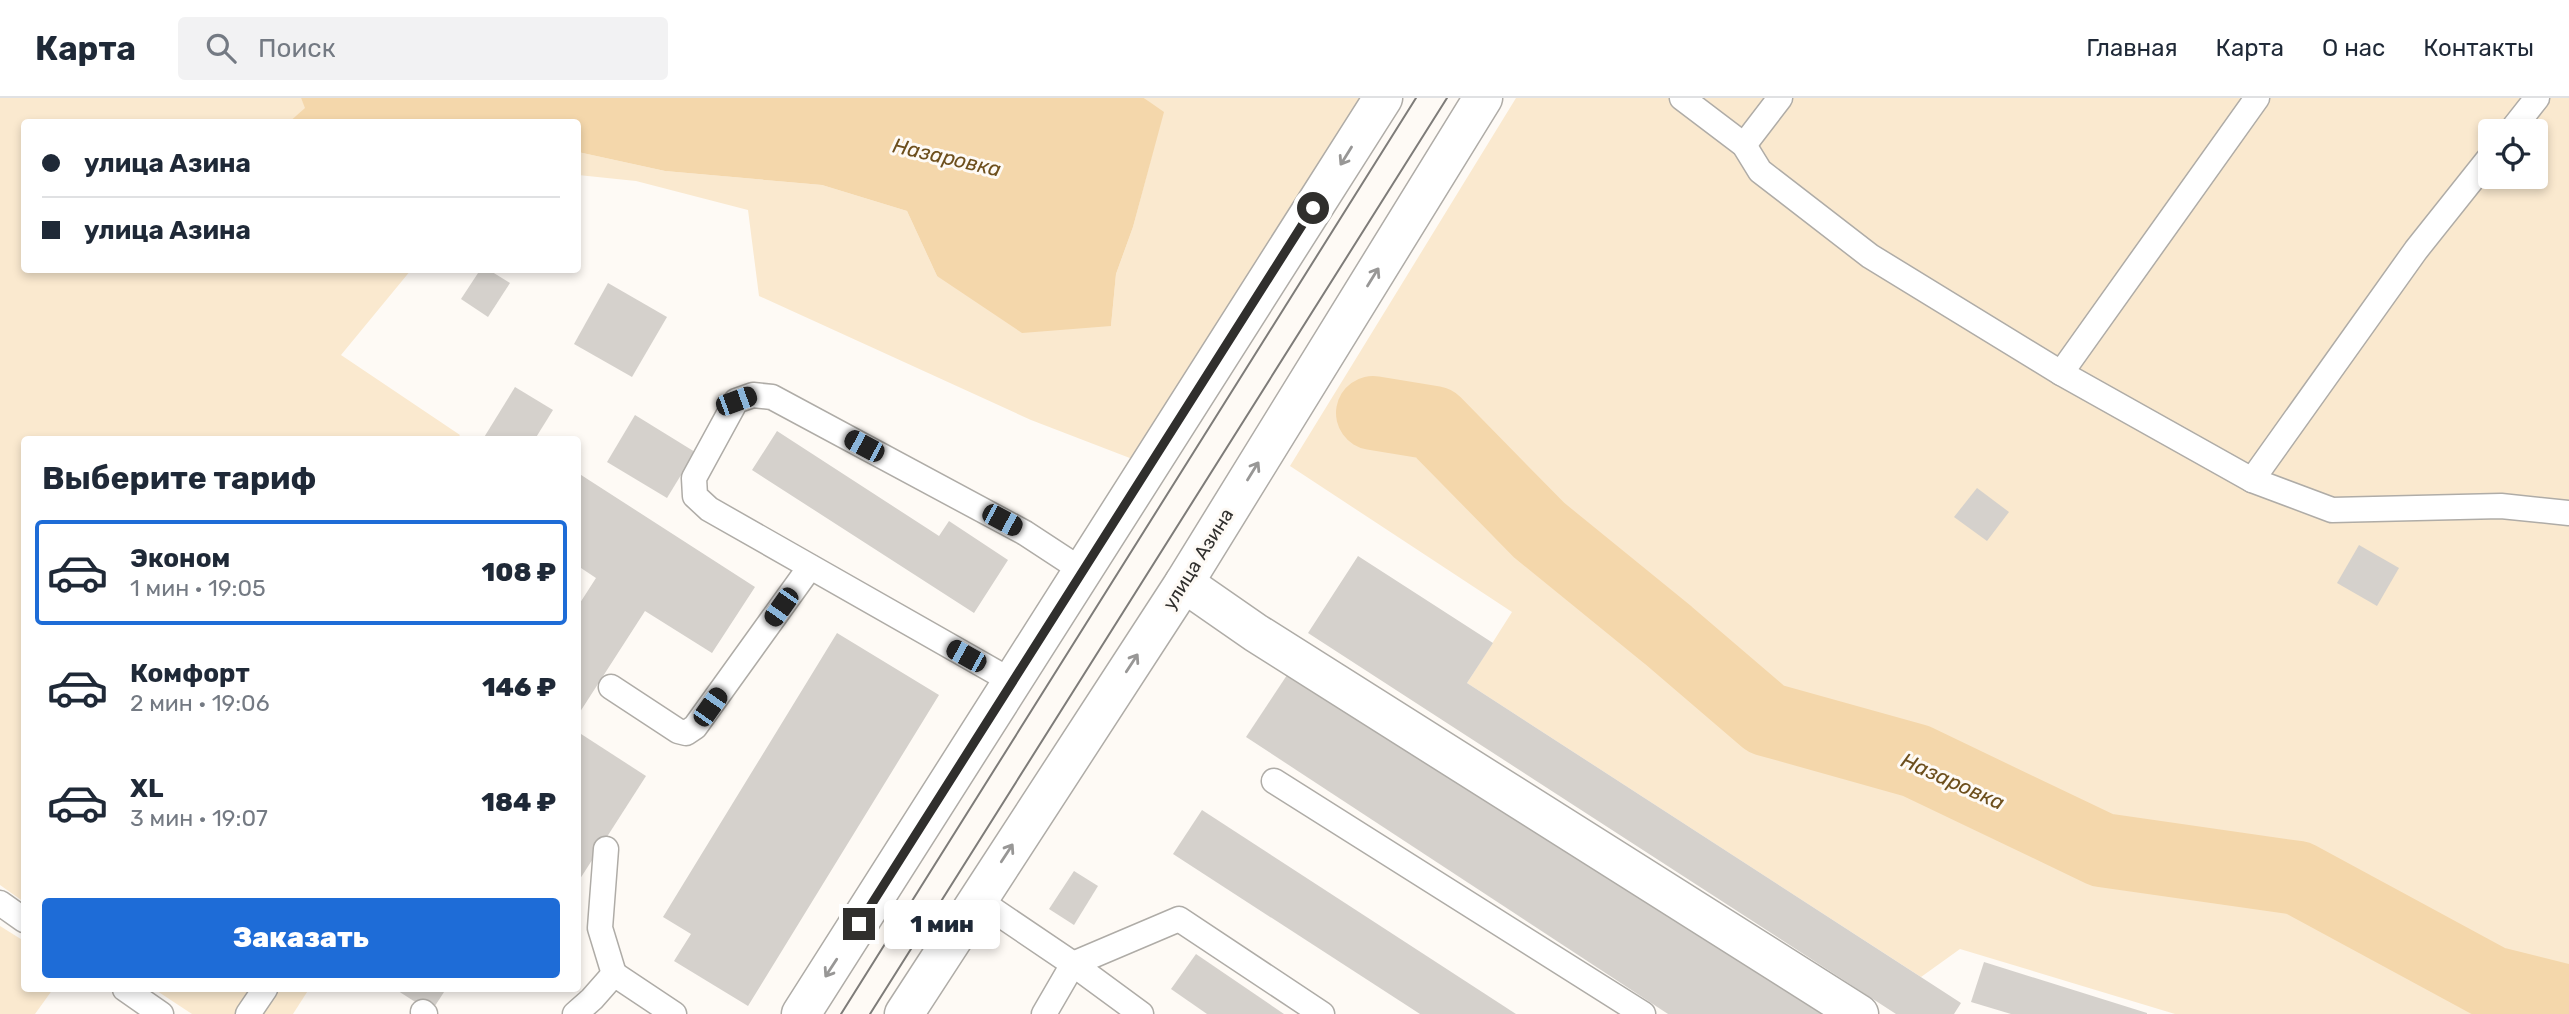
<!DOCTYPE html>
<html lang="ru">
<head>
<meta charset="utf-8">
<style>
  :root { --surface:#fff; --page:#f2f2f3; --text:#1f2937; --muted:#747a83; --line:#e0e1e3; --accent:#1e6cd7 }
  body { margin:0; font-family:Rubik,sans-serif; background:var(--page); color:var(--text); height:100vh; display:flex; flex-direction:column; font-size:26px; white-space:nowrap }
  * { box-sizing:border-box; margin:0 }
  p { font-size:23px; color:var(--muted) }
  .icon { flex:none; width:38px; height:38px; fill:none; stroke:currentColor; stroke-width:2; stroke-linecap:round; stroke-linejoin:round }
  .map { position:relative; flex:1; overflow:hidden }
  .details { position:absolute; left:21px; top:338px; width:560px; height:556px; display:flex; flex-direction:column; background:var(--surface); border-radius:7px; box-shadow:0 4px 10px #0003 }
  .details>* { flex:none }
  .banner { position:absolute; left:21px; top:21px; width:560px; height:154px; border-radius:7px; box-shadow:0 4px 10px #0003; display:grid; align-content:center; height:154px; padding:0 21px; background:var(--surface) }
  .buttons { position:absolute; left:2478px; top:21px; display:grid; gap:14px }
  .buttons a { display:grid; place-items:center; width:70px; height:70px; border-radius:7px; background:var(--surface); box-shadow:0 4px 10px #0003; font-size:35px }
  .end { position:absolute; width:32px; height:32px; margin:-16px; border:9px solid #302f2d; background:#fff; box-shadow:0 0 0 4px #fff }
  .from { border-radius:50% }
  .bubble { position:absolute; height:49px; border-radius:7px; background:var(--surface); box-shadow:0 4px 10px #0003; font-size:23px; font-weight:800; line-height:49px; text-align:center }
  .car { position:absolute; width:21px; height:42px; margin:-21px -10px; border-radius:9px; box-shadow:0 0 5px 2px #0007; background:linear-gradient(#222 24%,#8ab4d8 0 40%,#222 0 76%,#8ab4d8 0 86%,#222 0) }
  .banner b { display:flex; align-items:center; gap:24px; height:66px; font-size:26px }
  .banner b+b { border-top:2px solid var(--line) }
  .banner i { width:18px; height:18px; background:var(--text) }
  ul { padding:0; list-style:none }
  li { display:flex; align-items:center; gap:21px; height:105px; margin:0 14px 10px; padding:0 7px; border:4px solid transparent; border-radius:7px }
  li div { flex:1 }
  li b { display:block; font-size:26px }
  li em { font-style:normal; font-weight:800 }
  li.selected { border-color:var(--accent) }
  li>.icon { width:63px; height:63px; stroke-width:1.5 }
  h2 { padding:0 21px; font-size:32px; line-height:84px }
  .primary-button { display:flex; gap:14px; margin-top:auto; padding:14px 21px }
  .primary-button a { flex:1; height:80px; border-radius:7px; background:var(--accent); color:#fff; font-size:28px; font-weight:800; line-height:80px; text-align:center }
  header { display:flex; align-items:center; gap:42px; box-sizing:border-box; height:98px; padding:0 35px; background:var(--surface); border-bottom:2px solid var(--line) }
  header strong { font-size:33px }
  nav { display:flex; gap:38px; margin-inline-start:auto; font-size:24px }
  .search { width:490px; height:63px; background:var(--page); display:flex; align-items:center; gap:18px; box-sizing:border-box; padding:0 24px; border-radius:7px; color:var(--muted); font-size:26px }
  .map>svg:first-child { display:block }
  .green { fill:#fae9cf; fill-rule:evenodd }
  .water { fill:#f4d7ab }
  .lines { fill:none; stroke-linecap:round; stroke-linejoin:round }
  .river { stroke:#f4d7ab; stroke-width:74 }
  .building { fill:#d5d1cc }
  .service-casing { stroke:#afaca7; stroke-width:27 }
  .minor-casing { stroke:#afaca7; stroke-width:41 }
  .tertiary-casing { stroke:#afaca7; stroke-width:41 }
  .service { stroke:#fff; stroke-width:24 }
  .minor { stroke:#fff; stroke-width:38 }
  .tertiary { stroke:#fff; stroke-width:38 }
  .tram { stroke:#7e7c79; stroke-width:2 }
  .oneway { stroke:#989796 }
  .route { stroke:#302f2d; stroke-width:9 }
  .labels { text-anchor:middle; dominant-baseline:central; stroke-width:6; stroke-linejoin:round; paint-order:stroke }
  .street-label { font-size:19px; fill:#302f2d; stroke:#fefaf5 }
  .water-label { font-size:21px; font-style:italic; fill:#6d4f1d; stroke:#fefaf5 }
</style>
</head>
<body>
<header>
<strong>Карта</strong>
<div class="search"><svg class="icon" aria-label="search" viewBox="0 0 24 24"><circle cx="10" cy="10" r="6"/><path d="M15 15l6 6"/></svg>Поиск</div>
<nav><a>Главная</a><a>Карта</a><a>О нас</a><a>Контакты</a></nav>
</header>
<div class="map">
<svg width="2569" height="916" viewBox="0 0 2569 916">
  <rect width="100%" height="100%" fill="#fefaf5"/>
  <g class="green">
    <path d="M0,0h301l5,10 -17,14h-265v148h387l-70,85 119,80 -3,4h-433v463l-24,-17z"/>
    <path d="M1144,0h217l-226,362 -104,-40 -272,-124 -11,-86 -112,-29 -58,-6v-23l87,19 157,14 85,26 30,65 174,50 5,-52 17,-47 30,-114z"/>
    <path d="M1516,0h1053v916h-394l-215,-65 -39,28 -454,-294 45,-71 -222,-146zM2490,33h46v46h-46z"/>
    <path d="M0,828l24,15v48h29l-18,25h-35z"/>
    <path d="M154,891h155l-16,25h-101z"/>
  </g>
  <path class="water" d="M301,0h843l20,14 -31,115 -17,47 -5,52 -89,7 -85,-57 -30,-65 -85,-26 -157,-14 -87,-19v-30h-289l16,-14z"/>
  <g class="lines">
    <path class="river" d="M1373,315l61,10 105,107 129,105 98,84 150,42 186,89 196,28 194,105 77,19"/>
  </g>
  <g class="building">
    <path d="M480,172h9l21,13 -22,34 -27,-18z"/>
    <path d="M608,185l59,34 -35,60 -58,-33z"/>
    <path d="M515,289l38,23 -18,29h-52z"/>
    <path d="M635,317l60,37 -28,46 -60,-36z"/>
    <path d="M777,333l162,105 10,-15 59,39 -34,53 -222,-143z"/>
    <path d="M578,375l177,114 -43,66 -67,-42 -67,104v-109l18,-28 -18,-12z"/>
    <path d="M1977,390l32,24 -22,29 -33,-24z"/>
    <path d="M2359,447l40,23 -22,38 -40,-23z"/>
    <path d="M1358,458l135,87 -26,40 494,320 -7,11h-58l-588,-381z"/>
    <path d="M837,535l102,62 -191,311 -74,-45 17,-27 -28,-17z"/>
    <path d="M1293,568l530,348h-155l-422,-277z"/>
    <path d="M578,634l68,44 -68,106z"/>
    <path d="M1202,712l314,204h-96l-247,-160z"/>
    <path d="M1074,773l24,15 -24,39 -25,-16z"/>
    <path d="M1196,856l88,60h-77l-36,-25z"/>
    <path d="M1984,864l163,51v1h-136l-40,-12z"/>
    <path d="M395,891h51l-15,23z"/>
  </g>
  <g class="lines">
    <defs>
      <g id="service">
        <path d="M1682,0l62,47 16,26 110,85 191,117 191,107 80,30 169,-4 68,7"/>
        <path d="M2511,33l26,-33"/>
        <path d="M1744,47l36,-47"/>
        <path d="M2061,275l196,-275"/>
        <path d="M2252,382l164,-230 74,-93"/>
        <path d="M1013,584l-304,-173 -14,-13 -1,-18 42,-77 17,-6 19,2 253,136 58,38"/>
        <path d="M611,589l67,44 8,2 9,-6 115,-160"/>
        <path d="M1274,683l369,233"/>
        <path d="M606,751l-6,79 14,46"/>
        <path d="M977,801l96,65 68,50"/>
        <path d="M0,805l24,17"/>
        <path d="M125,891l36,25"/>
        <path d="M423,914l2,2"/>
        <path d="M248,916l17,-25"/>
        <path d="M575,916l17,-15 22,-25 60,40"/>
        <path d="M1044,916l29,-50 106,-45 143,95"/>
      </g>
      <path id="minor" d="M1184,485l72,50 603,381"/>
      <g id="tertiary">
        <path d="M801,916l582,-916"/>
        <path d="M904,916l280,-431 299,-485"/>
      </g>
    </defs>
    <use href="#service" class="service-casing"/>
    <use href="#minor" class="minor-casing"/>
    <use href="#tertiary" class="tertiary-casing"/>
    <use href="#service" class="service"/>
    <use href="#minor" class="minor"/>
    <use href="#tertiary" class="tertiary"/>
    <g class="tram">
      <path d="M841,916l575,-916"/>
      <path d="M870,916l577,-916"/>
    </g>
  </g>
  <defs><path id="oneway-shaft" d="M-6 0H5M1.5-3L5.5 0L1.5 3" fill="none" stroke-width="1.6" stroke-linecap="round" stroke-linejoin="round" transform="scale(1.75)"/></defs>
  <g class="oneway">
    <use href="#oneway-shaft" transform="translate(1346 58) rotate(122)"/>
    <use href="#oneway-shaft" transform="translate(1373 179) rotate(-58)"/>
    <use href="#oneway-shaft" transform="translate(1253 373) rotate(-58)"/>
    <use href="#oneway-shaft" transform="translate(1132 565) rotate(-57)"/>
    <use href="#oneway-shaft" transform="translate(1007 755) rotate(-57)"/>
    <use href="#oneway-shaft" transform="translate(831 870) rotate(123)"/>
  </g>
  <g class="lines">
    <path class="route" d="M859,826l454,-716"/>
  </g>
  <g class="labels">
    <g class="street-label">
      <text transform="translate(1198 461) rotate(-58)">улица Азина</text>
    </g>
    <g class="water-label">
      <text transform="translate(947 59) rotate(13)">Назаровка</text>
      <text transform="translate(1953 683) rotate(24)">Назаровка</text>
    </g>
  </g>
</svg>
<div class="buttons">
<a><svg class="icon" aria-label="locate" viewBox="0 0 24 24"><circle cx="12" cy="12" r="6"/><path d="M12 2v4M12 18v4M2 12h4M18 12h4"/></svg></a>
</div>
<i class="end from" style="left:1313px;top:110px"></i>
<i class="end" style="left:859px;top:826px"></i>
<div class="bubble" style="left:884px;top:802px;width:116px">1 мин</div>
<i class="car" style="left:736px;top:303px;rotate:70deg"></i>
<i class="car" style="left:864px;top:348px;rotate:298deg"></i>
<i class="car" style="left:1002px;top:422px;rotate:118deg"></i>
<i class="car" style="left:781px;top:509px;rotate:215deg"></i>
<i class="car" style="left:966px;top:558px;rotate:299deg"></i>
<i class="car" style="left:710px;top:609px;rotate:35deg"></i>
<div class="banner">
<b><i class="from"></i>улица Азина</b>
<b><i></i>улица Азина</b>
</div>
<section class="details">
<h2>Выберите тариф</h2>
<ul>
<li class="selected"><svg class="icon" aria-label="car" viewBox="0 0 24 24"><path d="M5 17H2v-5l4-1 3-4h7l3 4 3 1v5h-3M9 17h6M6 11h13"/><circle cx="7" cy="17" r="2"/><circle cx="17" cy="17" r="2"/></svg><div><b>Эконом</b><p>1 мин · 19:05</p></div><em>108 ₽</em></li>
<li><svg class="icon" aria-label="car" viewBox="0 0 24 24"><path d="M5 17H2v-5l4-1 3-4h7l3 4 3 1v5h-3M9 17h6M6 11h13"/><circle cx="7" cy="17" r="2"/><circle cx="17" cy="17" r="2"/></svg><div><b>Комфорт</b><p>2 мин · 19:06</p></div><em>146 ₽</em></li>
<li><svg class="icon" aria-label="car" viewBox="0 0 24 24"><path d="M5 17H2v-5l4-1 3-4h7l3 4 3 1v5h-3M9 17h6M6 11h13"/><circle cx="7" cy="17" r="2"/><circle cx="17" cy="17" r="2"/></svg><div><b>XL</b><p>3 мин · 19:07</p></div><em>184 ₽</em></li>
</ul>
<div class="primary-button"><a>Заказать</a></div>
</section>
</div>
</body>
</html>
